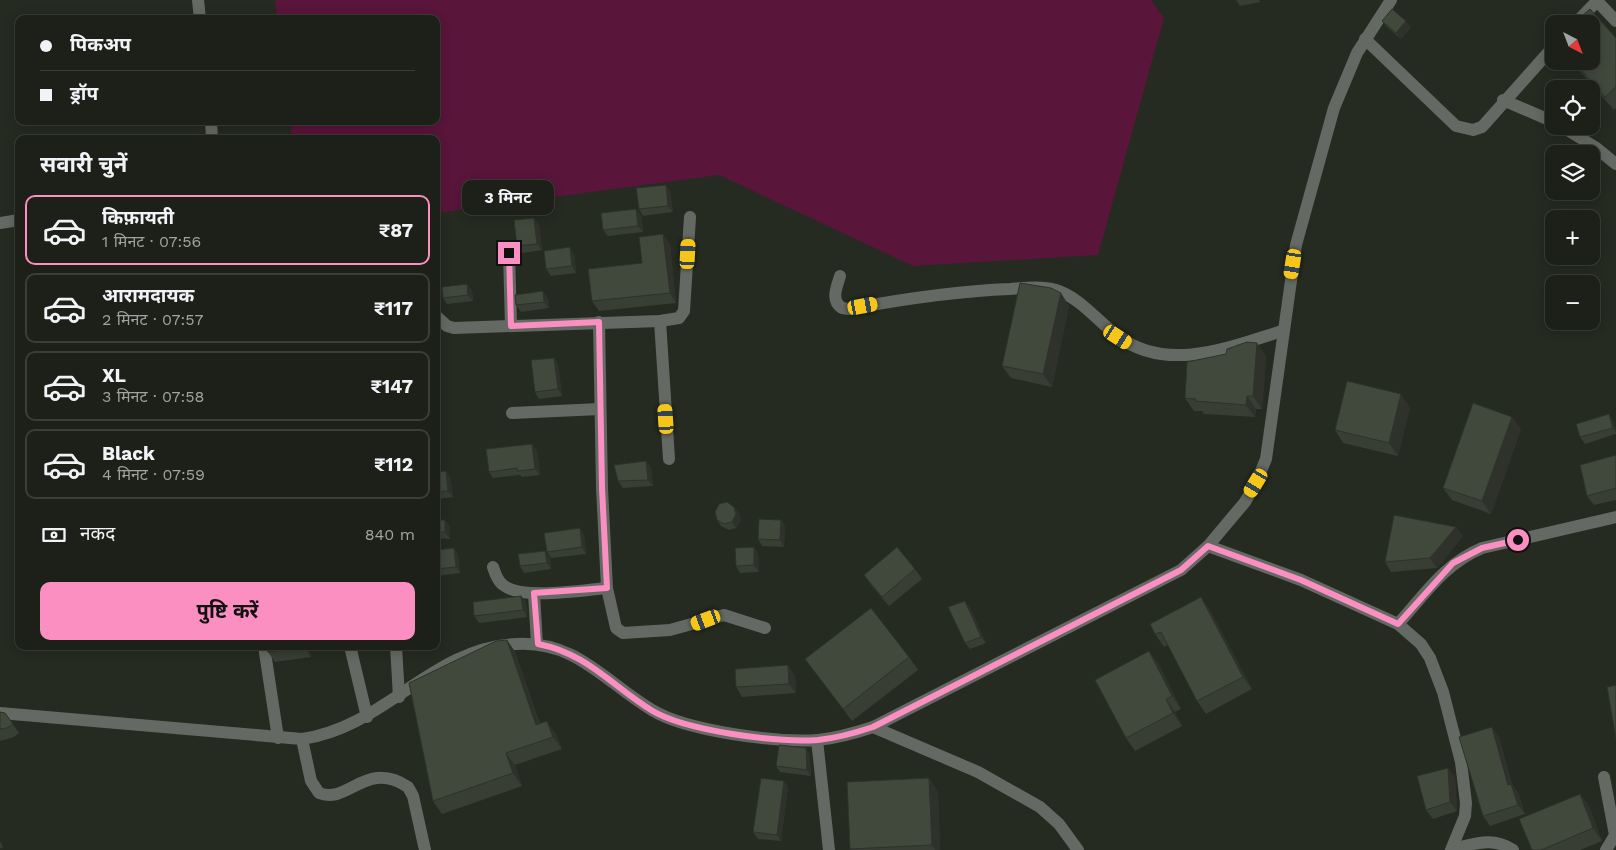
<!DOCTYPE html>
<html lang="hi">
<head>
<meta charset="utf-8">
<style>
  :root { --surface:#1c2018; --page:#252821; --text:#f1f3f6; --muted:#a0a3a2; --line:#3a3e37; --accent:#fc8fc2 }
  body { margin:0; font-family:"Work Sans","Noto Sans Devanagari",sans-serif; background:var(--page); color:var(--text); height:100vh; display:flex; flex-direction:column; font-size:19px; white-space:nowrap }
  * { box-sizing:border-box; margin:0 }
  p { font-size:16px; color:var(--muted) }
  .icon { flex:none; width:28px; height:28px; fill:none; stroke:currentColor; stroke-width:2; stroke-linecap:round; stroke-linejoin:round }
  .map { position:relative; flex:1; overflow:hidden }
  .details { position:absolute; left:15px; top:135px; width:425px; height:515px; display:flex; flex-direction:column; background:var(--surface); border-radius:10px; box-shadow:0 2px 12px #0003,0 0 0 1px var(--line) }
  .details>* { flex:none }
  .guide { position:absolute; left:15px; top:15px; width:425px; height:110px; border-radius:10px; box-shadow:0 2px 12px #0003,0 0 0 1px var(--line); display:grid; align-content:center; height:110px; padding:0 25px; background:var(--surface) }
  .needle { width:32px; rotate:138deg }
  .fabs { position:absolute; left:1545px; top:15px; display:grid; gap:10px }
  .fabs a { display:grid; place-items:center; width:55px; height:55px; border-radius:10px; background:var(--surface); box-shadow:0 2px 12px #0003,0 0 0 1px var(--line); font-size:25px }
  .end { position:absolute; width:22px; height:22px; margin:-11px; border:6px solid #fc8fc2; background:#111; box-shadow:0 0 0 2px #111 }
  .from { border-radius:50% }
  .bubble { position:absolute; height:35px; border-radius:10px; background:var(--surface); box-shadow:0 2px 12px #0003,0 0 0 1px var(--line); font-size:16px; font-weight:700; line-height:35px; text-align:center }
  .car { position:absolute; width:15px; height:30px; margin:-15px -8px; border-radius:6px; box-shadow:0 0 4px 1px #0007; background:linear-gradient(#f5c518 24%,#345 0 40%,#f5c518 0 76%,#345 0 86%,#f5c518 0) }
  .guide b { display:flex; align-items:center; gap:18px; height:48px; font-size:19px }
  .guide b+b { border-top:1px solid var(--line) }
  .guide i { width:12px; height:12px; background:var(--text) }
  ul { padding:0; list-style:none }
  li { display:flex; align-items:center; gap:15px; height:70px; margin:0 10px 8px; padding:0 15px; border:2px solid var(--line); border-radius:10px }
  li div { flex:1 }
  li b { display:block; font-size:19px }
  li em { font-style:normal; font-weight:700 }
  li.selected { border-color:var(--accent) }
  li>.icon { width:45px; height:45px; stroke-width:1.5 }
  h2 { padding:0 25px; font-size:22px; line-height:60px }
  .pay { display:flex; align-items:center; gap:12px; height:55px; padding:0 25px; font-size:19px }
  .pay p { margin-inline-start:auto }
  .primary-button { display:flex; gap:10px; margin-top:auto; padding:10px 25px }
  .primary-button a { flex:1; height:58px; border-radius:10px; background:var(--accent); color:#111; font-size:20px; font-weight:700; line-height:58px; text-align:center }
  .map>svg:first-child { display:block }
  .grass { fill:#59153a }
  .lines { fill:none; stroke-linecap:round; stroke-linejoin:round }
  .minor { stroke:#656963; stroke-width:12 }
  .wall { fill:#383e34 }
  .shaded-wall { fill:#2e322a }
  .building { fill:#41483c; stroke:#2e322a }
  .route { stroke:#fc8fc2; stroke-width:6 }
</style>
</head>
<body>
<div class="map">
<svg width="1616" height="850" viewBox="0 0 1616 850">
  <rect width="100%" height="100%" fill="#252b20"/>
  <path class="grass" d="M275,0h876l13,18 -66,237 -185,11 -194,-91 -283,38v-74h-144l-2,-18h146v-102h-159z"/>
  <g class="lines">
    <g class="minor">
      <path d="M198,0l2,19"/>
      <path d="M1597,1l19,20"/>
      <path d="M1575,24l23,-24"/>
      <path d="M1365,39l91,87 17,4 9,-3 72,-81"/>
      <path d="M1503,100l51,22"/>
      <path d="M211,121l1,18"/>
      <path d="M1561,126l34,21 21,17"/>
      <path d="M0,223l19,-3"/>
      <path d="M509,253l2,73"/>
      <path d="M840,276c-3,11 -10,24 2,32l7,1c54,-10 107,-18 161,-20 15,-1 31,-3 46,1 25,8 42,32 63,47 49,36 112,10 163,-6"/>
      <path d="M436,316l11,10 7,2 206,-7 19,-3 5,-7 6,-94"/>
      <path d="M660,321l9,138"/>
      <path d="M599,322l3,166 5,100 9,40 7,5 47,-3 54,-15 41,13"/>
      <path d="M512,413l88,-4"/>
      <path d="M1208,546l93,34 97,44 23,20 9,14 13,34 18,70 5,41 -1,13 -14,34"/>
      <path d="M493,567c2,6 4,13 9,17 18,17 81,6 105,4"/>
      <path d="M534,593l3,51"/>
      <path d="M1398,624c27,-30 46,-60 84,-76l134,-31"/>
      <path d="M264,646l14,92"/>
      <path d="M350,646l17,71"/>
      <path d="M396,646l3,51"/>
      <path d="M0,713l302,26c84,-12 130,-92 215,-95 60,-3 88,38 135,66 34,21 126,33 166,30 19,-2 37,-7 55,-13l308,-157 27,-24 37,-44 11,-19 10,-24 30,-214 38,-137 23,-55 34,-53"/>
      <path d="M873,727l105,45 62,35 19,17 19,26"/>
      <path d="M302,739l9,42 8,12c29,12 47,-34 89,-6l5,9 12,54"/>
      <path d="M817,740l12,110"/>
      <path d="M1604,777l11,58 -9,15"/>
      <path d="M1452,849c22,-5 41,-13 61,1"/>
    </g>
  </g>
  <g class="wall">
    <path d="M1236,0h23l1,2 -20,4z"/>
    <path d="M1382,21l29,6 -10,12 -14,-12z"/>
    <path d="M1616,38v70l-2,2 -43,-49h20z"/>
    <path d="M670,191l3,21 -30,4 -4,-7z"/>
    <path d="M641,215l2,17 -35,4 -5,-6z"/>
    <path d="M539,224l3,26 -20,3 -5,-7z"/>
    <path d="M670,244l6,59 -77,8 -7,-10 50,-38z"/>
    <path d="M574,254l2,19 -25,3 -5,-7z"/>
    <path d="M472,290l1,11 -26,3 -4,-6z"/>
    <path d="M548,298l1,10 -28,4 -5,-7z"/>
    <path d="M1069,306l-17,81 -41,-9 -9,-12z"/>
    <path d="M1266,356l-4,53h-6l-1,8 -51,-3 -2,-3h-8l-9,-13z"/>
    <path d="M554,358l4,6 4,32 -23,3 -4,-7z"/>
    <path d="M1410,407l-12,49 -55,-13 -8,-13z"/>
    <path d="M1613,421l3,9v4l-31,10 -5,-7z"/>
    <path d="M1521,429l-30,85 -39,-14 -9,-12z"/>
    <path d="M532,444l5,7 3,24 -18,2 -2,-2 -27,3 -4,-6z"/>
    <path d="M1616,455v45l-22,5 -7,-9z"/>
    <path d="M646,461l5,7 2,18 -30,2 -5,-7z"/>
    <path d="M446,471l4,6 3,20 -17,2v-27z"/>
    <path d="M739,513l2,8 -5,7 -7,2 -8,-4 -4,-6z"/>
    <path d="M436,520h9l5,7v12l-14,-1z"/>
    <path d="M781,520l4,6 -1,21 -22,-1 -4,-7z"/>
    <path d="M1456,527l7,9 -26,32 -46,4 -6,-10z"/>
    <path d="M580,528l4,7 2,19 -35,4 -4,-6z"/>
    <path d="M454,548l4,7 2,18 -24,3v-26z"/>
    <path d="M758,553l1,19 -19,1 -4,-7z"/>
    <path d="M550,557l1,12 -27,4 -4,-7z"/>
    <path d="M915,569l7,10 -33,27 -18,-21 -7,-10z"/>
    <path d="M521,596l5,6 1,15 -48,6 -5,-7z"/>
    <path d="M970,608l16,35 -16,6 -5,-6z"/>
    <path d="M1210,610l42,79 -46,25 -9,-13 -29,-56 -4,2 -9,-13z"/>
    <path d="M507,640l8,12 25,72 16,10 6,15 -47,16 7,21 -80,28 -9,-13z"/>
    <path d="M266,646h43l2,11 -36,5 -7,-10z"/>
    <path d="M909,657l9,13 -66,51 -47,-62z"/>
    <path d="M1158,663l23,46 -6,3 7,14 -47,25 -9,-13z"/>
    <path d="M795,675l1,18 -54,4 -6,-10z"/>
    <path d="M0,712l5,1 14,20 -5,4 -14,4z"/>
    <path d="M1499,737l13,47 6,9 7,21 -35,12 -7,-10z"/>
    <path d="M806,748l4,7 1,21 -31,-4 -4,-6z"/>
    <path d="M1455,777l2,34 -24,8 -7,-9z"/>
    <path d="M784,781l4,6 -7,54 -23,-2 -5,-7z"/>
    <path d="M938,791l2,59h-89l-1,-1z"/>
    <path d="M1580,794l9,12 13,35 -22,9h-48z"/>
    <path d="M0,841l3,6 -3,2z"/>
  </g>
  <g class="shaded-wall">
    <path d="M1406,21l5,6 -10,12 -5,-6z"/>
    <path d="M666,185l4,6 3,21 -5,-6z"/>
    <path d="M636,209l5,6 2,17 -5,-6z"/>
    <path d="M534,218l5,6 3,26 -5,-6z"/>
    <path d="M663,234l7,10 6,59 -6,-10z"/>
    <path d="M570,247l4,7 2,19 -4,-7z"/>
    <path d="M467,284l5,6 1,11 -5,-6z"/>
    <path d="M543,291l5,7 1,10 -5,-6z"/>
    <path d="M1061,293l8,13 -17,81 -9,-13z"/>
    <path d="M1257,343l9,13 -4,53 -9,-13z"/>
    <path d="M554,358l4,6 4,32 -4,-7z"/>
    <path d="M1401,394l9,13 -12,49 -9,-13z"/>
    <path d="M1247,396l9,13 -1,8 -9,-12z"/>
    <path d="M1609,414l4,7 3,11 -3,-4z"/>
    <path d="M1512,417l9,12 -30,85 -9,-13z"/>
    <path d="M532,444l5,7 3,24 -5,-6z"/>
    <path d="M646,461l5,7 2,18 -5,-6z"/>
    <path d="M446,471l4,6 3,20 -5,-6z"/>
    <path d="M734,507l5,6 2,8 -5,7 -4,-6z"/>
    <path d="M445,520l5,7v12l-5,-7z"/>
    <path d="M781,520l4,6 -1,21 -4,-7z"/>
    <path d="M1456,527l7,9 -26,32 -7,-10z"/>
    <path d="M580,528l4,7 2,19 -4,-7z"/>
    <path d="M754,547l4,6 1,19 -5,-7z"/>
    <path d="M454,548l4,7 2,18 -4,-6z"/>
    <path d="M545,551l5,6 1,12 -4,-6z"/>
    <path d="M521,596l5,6 1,15 -4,-7z"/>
    <path d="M1201,597l9,13 42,79 -9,-12z"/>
    <path d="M965,601l5,7 16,35 -5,-6z"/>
    <path d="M507,640l8,12 29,86 -8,-13z"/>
    <path d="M304,646h5l2,11 -7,-10z"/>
    <path d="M1149,651l9,12 23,46 -9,-13z"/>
    <path d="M788,665l7,10 1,18 -7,-9z"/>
    <path d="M1166,699l9,13 7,14 -9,-13z"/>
    <path d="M547,721l9,13 6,15 -9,-12z"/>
    <path d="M1492,727l7,10 13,47 6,9 7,21 -7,-9 -10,-20z"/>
    <path d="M806,748l4,7 1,21 -4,-6z"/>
    <path d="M506,753l9,12 7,21 -9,-13z"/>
    <path d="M1448,768l7,9 2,34 -7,-9z"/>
    <path d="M929,778l9,13 2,59h-5l-3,-5z"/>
    <path d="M784,781l4,6 -7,54 -4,-6z"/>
    <path d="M1580,794l9,12 13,35 -9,-13z"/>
  </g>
  <g class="building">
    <path d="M1392,9l14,12 -10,12 -14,-12z"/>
    <path d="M1590,9l26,29v49l-11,10 -32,-36h18v-37h-18z"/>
    <path d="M666,185l2,21 -29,3 -3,-21z"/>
    <path d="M636,209l2,17 -35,4 -2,-17z"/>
    <path d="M534,218l3,26 -20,2 -3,-26z"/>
    <path d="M663,234l7,59 -78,8 -4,-32 54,-6 -3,-26z"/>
    <path d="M570,247l2,19 -26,3 -2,-18z"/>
    <path d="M1020,283l31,5 10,5 -18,81 -41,-8z"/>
    <path d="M467,284l1,11 -25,3 -1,-11z"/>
    <path d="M543,291l1,11 -28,3 -1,-10z"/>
    <path d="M1247,342l10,1 -4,53h-6l-1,9 -51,-4 1,-2 -11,-1 2,-36 39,-8 1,-5z"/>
    <path d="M554,358l4,31 -23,3 -4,-32z"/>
    <path d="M1347,381l54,13 -12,49 -54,-13z"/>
    <path d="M1473,403l39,14 -30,84 -39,-13z"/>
    <path d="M1609,414l4,14 -33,9 -4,-13z"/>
    <path d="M532,444l3,25 -18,2v-3l-28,4 -3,-23z"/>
    <path d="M1616,455v33l-29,8 -7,-31z"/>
    <path d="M646,461l2,19 -30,1 -4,-16z"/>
    <path d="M446,471l2,20 -12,1v-20z"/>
    <path d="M727,502l7,5 2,7 -4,8 -8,2 -7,-4 -2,-8 4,-8z"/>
    <path d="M1394,515l62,12 -26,31 -45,4z"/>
    <path d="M759,519l22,1 -1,20 -22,-1z"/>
    <rect x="436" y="520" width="9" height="12"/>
    <path d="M580,528l2,19 -35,5 -3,-19z"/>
    <path d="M754,547v18l-18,1 -1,-18z"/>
    <path d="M897,547l18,22 -33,28 -18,-22z"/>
    <path d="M454,548l2,19 -20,2v-19z"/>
    <path d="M545,551l2,12 -27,3 -2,-12z"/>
    <path d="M521,596l2,14 -49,6 -1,-14z"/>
    <path d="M1201,597l42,80 -46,24 -36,-69 -6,2 -5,-10z"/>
    <path d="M965,601l16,36 -16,6 -17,-36z"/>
    <path d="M871,608l38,49 -66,52 -38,-50z"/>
    <path d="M507,640l29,85 11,-4 6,16 -47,16 7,20 -80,28 -24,-118 87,-42z"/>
    <path d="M266,646h38v1l-36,5z"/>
    <path d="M1149,651l23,45 -6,3 7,14 -47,25 -31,-58z"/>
    <path d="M788,665l1,19 -53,3 -1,-18z"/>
    <path d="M1616,685v54l-9,-52z"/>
    <path d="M0,712l5,1 8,11 -6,4 -7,1z"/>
    <path d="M1492,727l16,58 3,-1 7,21 -35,11 -24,-79z"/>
    <path d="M779,745l27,3 1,22 -31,-4z"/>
    <path d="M1448,768l2,34 -24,8 -9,-34z"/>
    <path d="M761,778l23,3 -7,54 -24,-3z"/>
    <path d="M929,778l3,67 -82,4 -3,-67z"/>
    <path d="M1580,794l13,34 -52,22h-9l-13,-31z"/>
  </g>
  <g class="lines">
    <path class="route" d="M509,253l2,73 88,-4 3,166 5,100 -73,5 4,51c48,9 73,41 113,66 34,21 127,33 167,30 19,-2 37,-7 55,-13l308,-157 27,-24 93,34 97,44 55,-61 29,-15 36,-8"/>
  </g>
</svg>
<div class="fabs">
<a><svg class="needle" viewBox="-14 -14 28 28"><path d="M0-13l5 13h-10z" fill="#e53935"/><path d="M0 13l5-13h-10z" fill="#a0a3a2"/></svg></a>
<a><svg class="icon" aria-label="locate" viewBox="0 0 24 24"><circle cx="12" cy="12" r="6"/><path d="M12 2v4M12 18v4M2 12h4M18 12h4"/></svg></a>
<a><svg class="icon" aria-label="layers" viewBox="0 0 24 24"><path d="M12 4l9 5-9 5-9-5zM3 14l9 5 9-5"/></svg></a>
<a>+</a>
<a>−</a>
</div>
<i class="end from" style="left:1518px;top:540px"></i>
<i class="end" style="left:509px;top:253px"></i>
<div class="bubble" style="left:462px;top:180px;width:92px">3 मिनट</div>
<i class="car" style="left:688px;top:254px;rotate:3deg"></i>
<i class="car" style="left:1293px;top:264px;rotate:189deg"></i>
<i class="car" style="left:863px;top:306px;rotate:80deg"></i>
<i class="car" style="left:1118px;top:337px;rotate:123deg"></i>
<i class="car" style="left:666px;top:419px;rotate:356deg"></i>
<i class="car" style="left:1256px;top:483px;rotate:211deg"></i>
<i class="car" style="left:706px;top:620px;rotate:250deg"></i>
<div class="guide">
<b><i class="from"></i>पिकअप</b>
<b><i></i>ड्रॉप</b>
</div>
<section class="details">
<h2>सवारी चुनें</h2>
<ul>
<li class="selected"><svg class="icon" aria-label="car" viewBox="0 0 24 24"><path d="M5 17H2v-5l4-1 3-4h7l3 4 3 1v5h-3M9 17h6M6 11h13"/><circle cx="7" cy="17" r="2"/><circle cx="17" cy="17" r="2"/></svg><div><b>किफ़ायती</b><p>1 मिनट · 07:56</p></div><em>₹87</em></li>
<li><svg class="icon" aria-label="car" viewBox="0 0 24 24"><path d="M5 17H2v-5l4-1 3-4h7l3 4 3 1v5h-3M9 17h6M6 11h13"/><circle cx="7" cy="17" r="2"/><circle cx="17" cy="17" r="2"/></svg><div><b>आरामदायक</b><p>2 मिनट · 07:57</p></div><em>₹117</em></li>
<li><svg class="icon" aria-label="car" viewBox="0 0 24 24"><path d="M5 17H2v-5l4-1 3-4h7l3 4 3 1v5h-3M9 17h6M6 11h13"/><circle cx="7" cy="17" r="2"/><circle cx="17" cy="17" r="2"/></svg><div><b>XL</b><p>3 मिनट · 07:58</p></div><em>₹147</em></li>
<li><svg class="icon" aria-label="car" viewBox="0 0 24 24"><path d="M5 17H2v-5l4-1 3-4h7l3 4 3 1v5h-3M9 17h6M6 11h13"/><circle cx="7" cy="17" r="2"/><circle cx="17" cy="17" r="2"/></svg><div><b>Black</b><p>4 मिनट · 07:59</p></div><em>₹112</em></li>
</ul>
<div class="pay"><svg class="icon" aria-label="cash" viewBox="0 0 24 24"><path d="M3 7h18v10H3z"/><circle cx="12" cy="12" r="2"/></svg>नकद<p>840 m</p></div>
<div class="primary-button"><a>पुष्टि करें</a></div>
</section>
</div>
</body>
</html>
